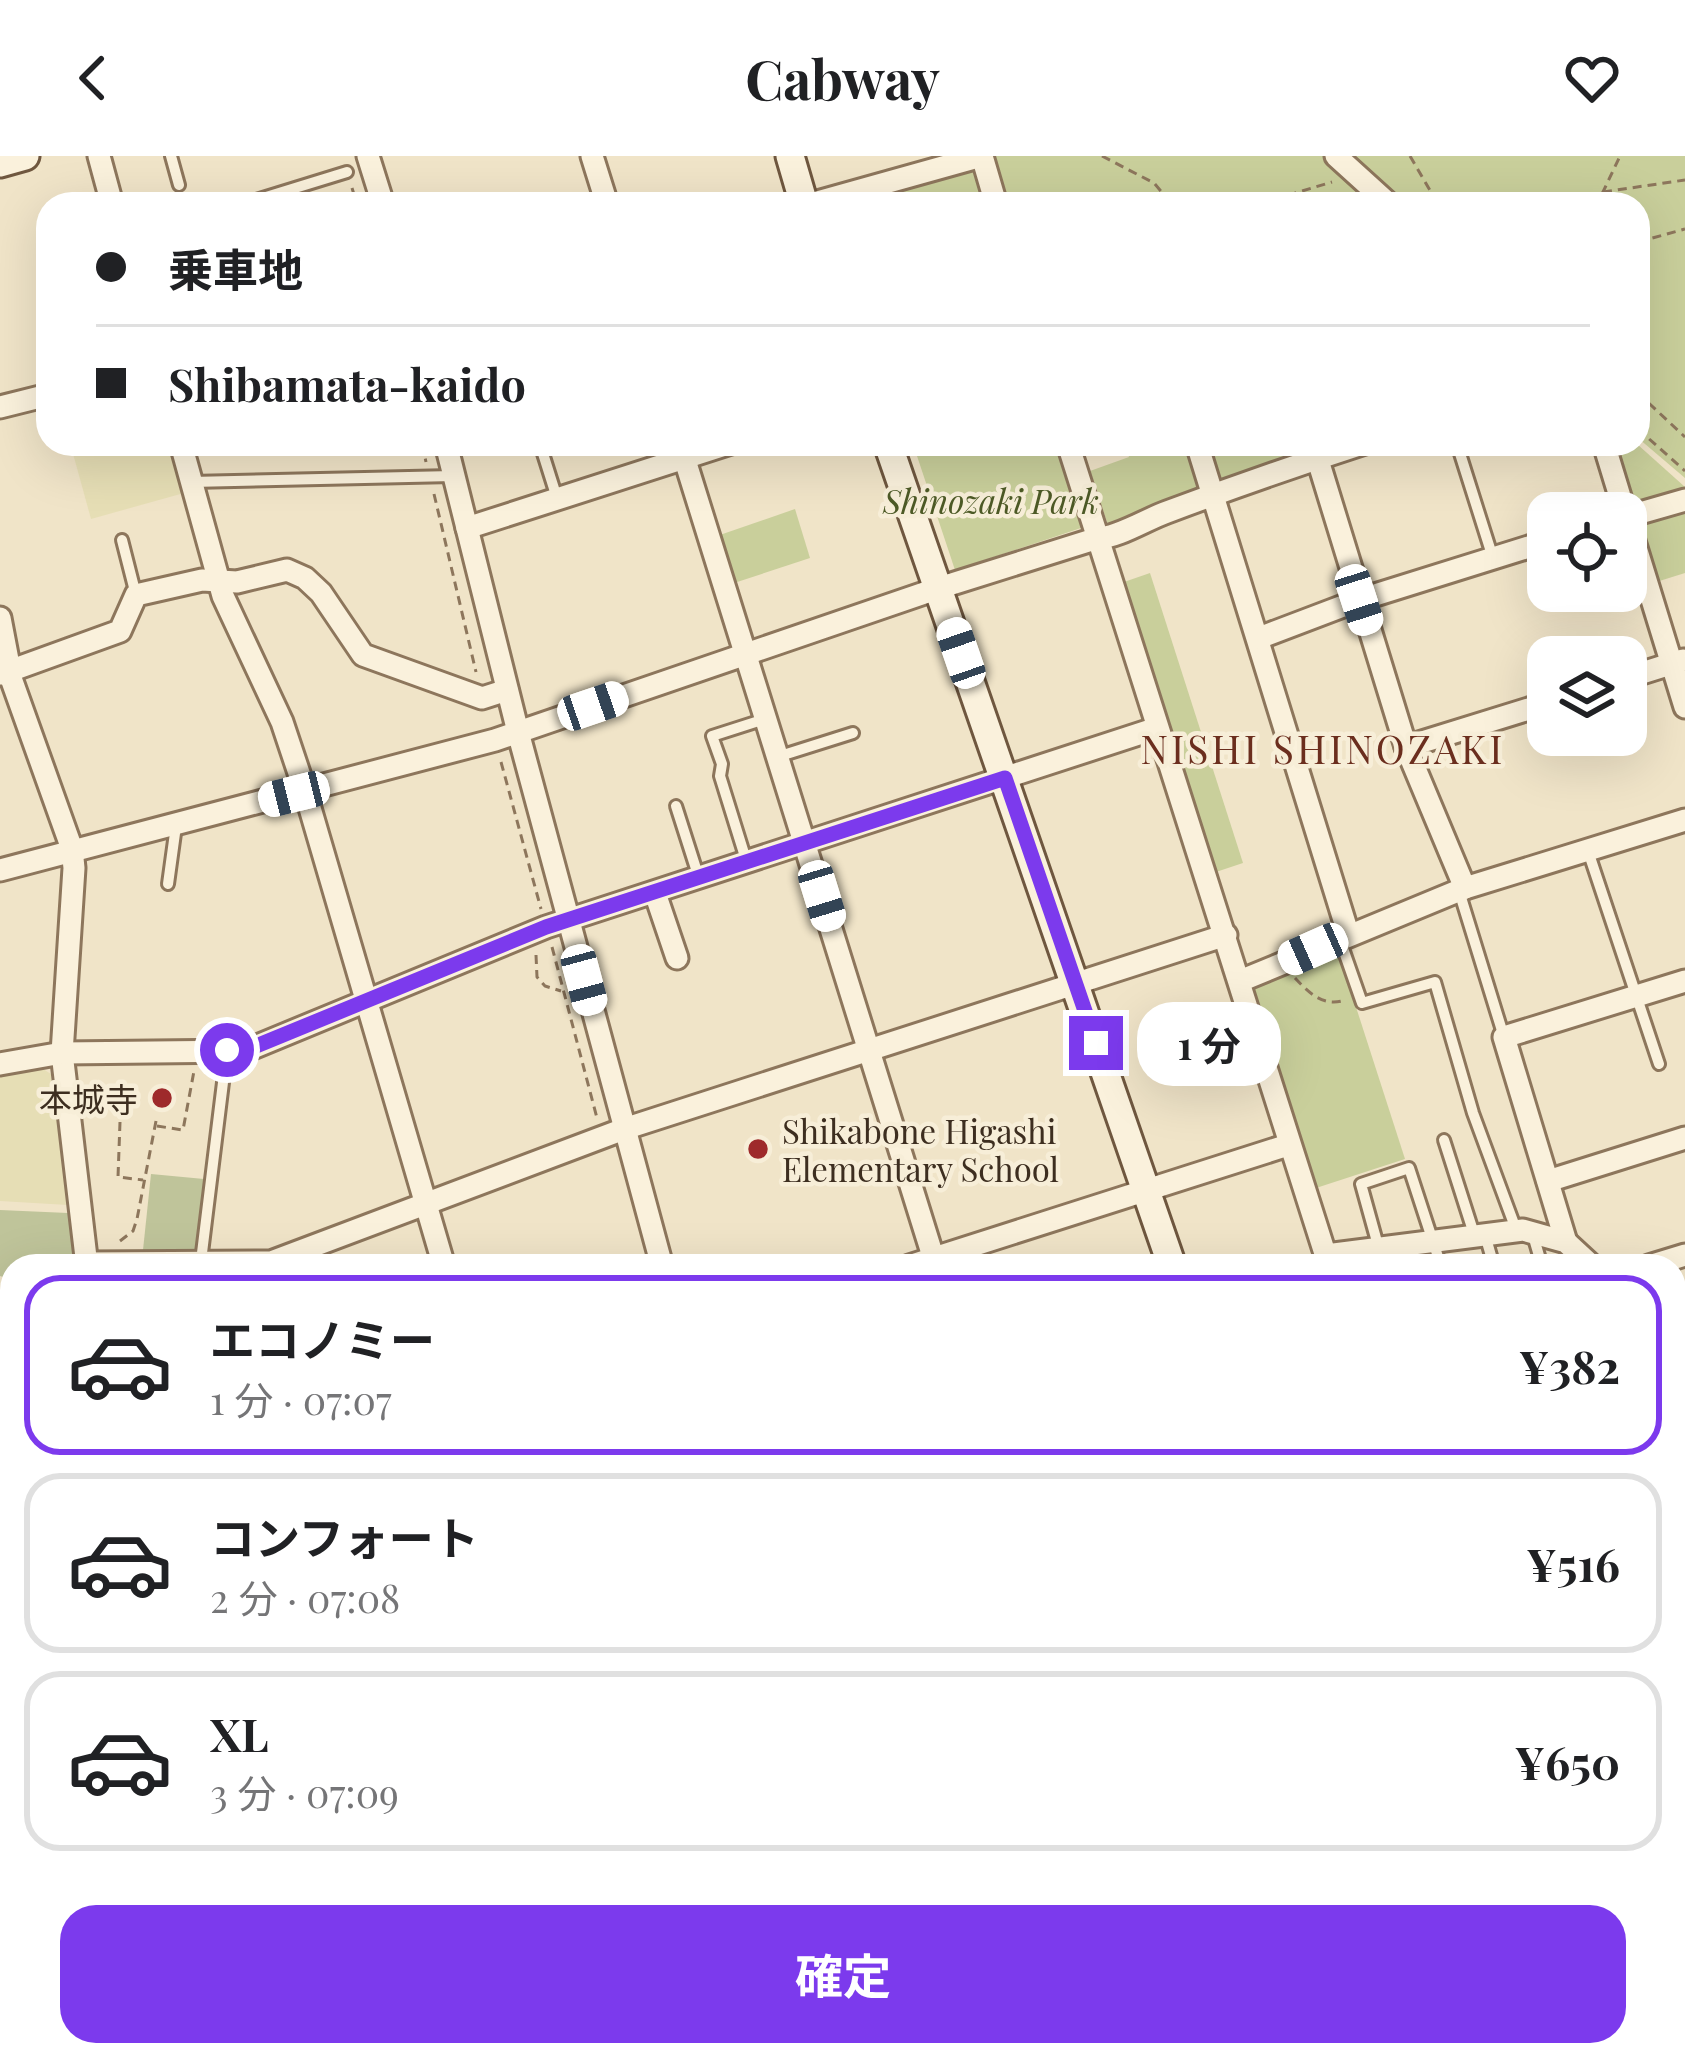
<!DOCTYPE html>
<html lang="ja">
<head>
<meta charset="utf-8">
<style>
  :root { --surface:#fff; --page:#f6f6f6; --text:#202124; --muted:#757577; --line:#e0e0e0; --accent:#7c3aed }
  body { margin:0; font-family:"Playfair Display","Noto Sans JP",serif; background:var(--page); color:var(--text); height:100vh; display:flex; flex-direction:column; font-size:45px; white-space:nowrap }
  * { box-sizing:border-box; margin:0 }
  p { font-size:39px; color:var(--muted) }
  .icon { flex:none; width:66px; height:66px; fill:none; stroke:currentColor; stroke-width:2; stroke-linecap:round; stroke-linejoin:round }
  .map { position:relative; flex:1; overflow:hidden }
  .panel { position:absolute; left:0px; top:1098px; width:1686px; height:813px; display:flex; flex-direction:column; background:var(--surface); border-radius:36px 36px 0 0; box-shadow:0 12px 48px #0002 }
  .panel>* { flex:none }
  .top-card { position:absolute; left:36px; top:36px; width:1614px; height:264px; border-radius:36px; box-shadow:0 12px 48px #0002; display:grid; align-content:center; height:264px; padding:0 60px; background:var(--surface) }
  .fabs { position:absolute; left:1527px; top:336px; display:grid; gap:24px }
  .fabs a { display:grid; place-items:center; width:120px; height:120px; border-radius:24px; background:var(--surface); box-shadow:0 12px 48px #0002; font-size:60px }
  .end { position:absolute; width:54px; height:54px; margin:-27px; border:15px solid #7c3aed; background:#fff; box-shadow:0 0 0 6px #fff }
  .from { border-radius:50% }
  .bubble { position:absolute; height:84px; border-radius:36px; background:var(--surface); box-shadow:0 12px 48px #0002; font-size:39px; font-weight:700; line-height:84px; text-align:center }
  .car { position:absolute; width:36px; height:72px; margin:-36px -18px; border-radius:15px; box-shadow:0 0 9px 3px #0007; background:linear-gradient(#fff 24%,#345 0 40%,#fff 0 76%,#345 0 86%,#fff 0) }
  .top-card b { display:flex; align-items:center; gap:42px; height:114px; font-size:45px }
  .top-card b+b { border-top:3px solid var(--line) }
  .top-card i { width:30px; height:30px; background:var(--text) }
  ul { padding:21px 0 0; list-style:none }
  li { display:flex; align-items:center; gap:36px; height:180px; margin:0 24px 18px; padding:0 36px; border:6px solid var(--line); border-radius:36px }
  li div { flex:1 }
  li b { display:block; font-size:45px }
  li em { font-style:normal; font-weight:700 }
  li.selected { border-color:var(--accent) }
  li>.icon { width:108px; height:108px; stroke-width:1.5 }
  .button { display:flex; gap:24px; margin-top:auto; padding:24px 60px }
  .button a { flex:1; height:138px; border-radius:36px; background:var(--accent); color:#fff; font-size:48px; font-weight:700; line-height:138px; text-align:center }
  header { display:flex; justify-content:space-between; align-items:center; height:156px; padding:0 60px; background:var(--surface); font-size:54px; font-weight:700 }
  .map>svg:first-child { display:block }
  .farmland { fill:#e6deb5 }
  .green { fill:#c9cf9b }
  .cemetery { fill:#bfc49a }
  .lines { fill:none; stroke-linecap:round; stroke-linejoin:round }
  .lane-casing { stroke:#8d765c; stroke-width:16 }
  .street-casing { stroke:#8d765c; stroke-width:27 }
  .secondary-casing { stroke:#6f573f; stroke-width:33 }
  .path { stroke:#8d765c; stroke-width:3; stroke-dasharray:9 6; stroke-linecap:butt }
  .lane { stroke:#faf1dc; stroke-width:10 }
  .street { stroke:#faf1dc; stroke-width:21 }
  .secondary { stroke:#faf1dc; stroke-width:27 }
  .route { stroke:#7c3aed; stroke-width:15 }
  .poi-dot { fill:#9e2a2b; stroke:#f7eed8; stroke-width:4.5 }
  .labels { text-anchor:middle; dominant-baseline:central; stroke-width:9; stroke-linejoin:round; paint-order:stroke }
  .park-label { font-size:33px; font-style:italic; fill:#4d5a26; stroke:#f7eed8 }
  .poi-label { font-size:33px; fill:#3d2e20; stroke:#f7eed8; text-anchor:end }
  .quarter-label { font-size:39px; letter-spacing:3px; fill:#6b2e1e; stroke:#f7eed8 }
</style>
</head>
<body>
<header><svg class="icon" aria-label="back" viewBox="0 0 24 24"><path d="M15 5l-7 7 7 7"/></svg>Cabway<svg class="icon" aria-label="heart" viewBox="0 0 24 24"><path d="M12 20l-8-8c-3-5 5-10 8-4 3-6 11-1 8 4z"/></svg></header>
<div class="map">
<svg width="1685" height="1910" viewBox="0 0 1685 1910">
  <rect width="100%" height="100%" fill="#f0e4c8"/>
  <g class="farmland">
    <path d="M94,288h76l14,49 -93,26 -19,-69z"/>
    <path d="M43,913l8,5 17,131 -68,-4v-125z"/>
  </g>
  <g class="green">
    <path d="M988,0h697v322l-47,-40v-234h-793z"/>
    <path d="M913,288h150l21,83 -129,43z"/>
    <path d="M1125,288h66l14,47 -71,23 -24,17 -20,-60 39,-14z"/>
    <path d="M1229,288h112l-123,41 -10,-34z"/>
    <path d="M1610,288h27l48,43v86l-32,10z"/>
    <path d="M795,353l15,49 -82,27 -14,-48z"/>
    <path d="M1150,417l93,290 -27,9 -92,-290z"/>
    <path d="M1336,789l69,214 -92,30 -69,-210z"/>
    <path d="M1674,1655l11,3v252h-215l-4,-11h208z"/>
  </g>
  <g class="cemetery">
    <path d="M151,1018l53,5 -7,72 -54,-1z"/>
    <path d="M0,1054l68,3 7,50 -50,-2 -2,5h-11v14l-12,-4z"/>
  </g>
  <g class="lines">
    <defs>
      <g id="lane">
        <path d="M171,0l8,29"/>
        <path d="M243,48l104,-32"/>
        <path d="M540,288l17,54"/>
        <path d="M1457,288l36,114"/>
        <path d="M191,326l262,-6"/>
        <path d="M122,384l14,55"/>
        <path d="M777,601l76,-24"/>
        <path d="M676,650l23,72"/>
        <path d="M1588,695l71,213"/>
        <path d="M747,707l-27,-87 2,-12 -10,-28 53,-17"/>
        <path d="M168,728l8,-58"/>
        <path d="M1459,735l45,146"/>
        <path d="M1340,784l22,63 73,-21 38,131 44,119"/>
        <path d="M1444,984l31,97"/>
        <path d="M1485,1079l9,31"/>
        <path d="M1533,1079l9,31"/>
        <path d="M1379,1093l-18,-65 48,-16 32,98"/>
        <path d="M201,1105l26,-211"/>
        <path d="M1674,1142l11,33"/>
        <path d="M1674,1218l11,-4"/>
        <path d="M1674,1265l11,37"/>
        <path d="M1078,1899l3,11"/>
        <path d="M547,1910l2,-11"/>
      </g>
      <g id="street">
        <path d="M99,0l13,48"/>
        <path d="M368,0l15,48"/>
        <path d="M592,0l15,48"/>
        <path d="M982,0l14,48"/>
        <path d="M1336,0l53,48"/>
        <path d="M810,48l172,-48"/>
        <path d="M0,251l48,-12"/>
        <path d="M181,288l42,152 59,126 23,69 139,475"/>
        <path d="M446,288l72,288 144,534"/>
        <path d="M680,288l256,822"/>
        <path d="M1068,288l261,822"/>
        <path d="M1197,288l151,489"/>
        <path d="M1313,288l93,303 59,141"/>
        <path d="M1604,288l21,69"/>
        <path d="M1626,359l59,192"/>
        <path d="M1626,361l59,-17"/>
        <path d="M467,372l261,-84"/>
        <path d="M0,462l12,63 60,168 2,19 -12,185 25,213"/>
        <path d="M1259,482l100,-38 189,-59"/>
        <path d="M1,518l119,-43 16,-36 66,-15 35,2 50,-12 18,8 16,15 42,62 119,43 25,-8"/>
        <path d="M1626,522l57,-18"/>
        <path d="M1406,591l142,-44"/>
        <path d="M0,714l495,-130 444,-152 159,-50c19,0 49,-19 69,-26 64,-24 130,-47 195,-68"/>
        <path d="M655,737l22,65"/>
        <path d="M1240,825l225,-93 220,-68"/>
        <path d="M0,908l62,-11 183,-2 301,-124 611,-199"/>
        <path d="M1548,1025l137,-43"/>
        <path d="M1566,1086l-62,-205 181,-56"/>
        <path d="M1326,1099l197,-25 43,12 26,24"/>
        <path d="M87,1107l184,-1 353,-133 602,-194"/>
        <path d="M909,1110l379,-121"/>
        <path d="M1649,1110l36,-11"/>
        <path d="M0,1266h12"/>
        <path d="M1674,1309l11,-4"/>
        <path d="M0,1547h12"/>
        <path d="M1674,1553l11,37"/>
        <path d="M0,1696l12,-1"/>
        <path d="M230,1899l3,11"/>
        <path d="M461,1899l1,11"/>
        <path d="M1189,1899l3,11"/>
        <path d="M668,1910l2,-11"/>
      </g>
      <g id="secondary">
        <path d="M790,0l14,48"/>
        <path d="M0,7l25,-7"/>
        <path d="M888,288l284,822"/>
        <path d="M0,1353l12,1"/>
        <path d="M1674,1641l11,2"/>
        <path d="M1674,1827l11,-1"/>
        <path d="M1435,1899l3,11"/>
        <path d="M0,1903l1,7"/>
        <path d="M832,1910l83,-11"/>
      </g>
    </defs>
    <use href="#lane" class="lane-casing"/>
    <use href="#street" class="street-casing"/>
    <use href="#secondary" class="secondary-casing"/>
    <g class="path">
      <path d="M1102,0l52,27 18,21"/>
      <path d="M1410,0l28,48"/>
      <path d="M352,32l5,16"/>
      <path d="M1603,36l82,-12"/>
      <path d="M1259,48l73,-22"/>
      <path d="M1591,48l12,-12 17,-36"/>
      <path d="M1638,86l47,-13"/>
      <path d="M1638,237l47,44"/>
      <path d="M1638,273l47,42"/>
      <path d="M422,288l4,18"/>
      <path d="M434,338l42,178"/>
      <path d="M501,606l40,147"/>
      <path d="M552,791l45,171"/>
      <path d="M536,799l1,22 8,9 16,5"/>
      <path d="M1295,822c13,14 27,28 47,23"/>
      <path d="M120,966l-2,55 25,3"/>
      <path d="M157,970l26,4 11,-59"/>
      <path d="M120,1085l13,-10 4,-12 19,-98"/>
      <path d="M1674,1736l11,8"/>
      <path d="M1674,1868h11"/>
      <path d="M1674,1894l11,3"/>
    </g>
    <use href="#lane" class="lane"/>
    <use href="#street" class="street"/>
    <use href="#secondary" class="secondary"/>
  </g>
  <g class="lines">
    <path class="route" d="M227,894l17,1 302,-124 459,-149 91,265"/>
  </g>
  <g class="poi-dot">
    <circle cx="162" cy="942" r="12"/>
    <circle cx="758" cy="993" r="12"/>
  </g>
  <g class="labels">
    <g class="park-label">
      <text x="991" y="344">Shinozaki Park</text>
    </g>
    <g class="poi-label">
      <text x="138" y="942">本城寺</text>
      <text x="782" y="974" text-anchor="start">Shikabone Higashi<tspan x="782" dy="38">Elementary School</tspan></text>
    </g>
    <g class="quarter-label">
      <text x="1323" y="592">NISHI SHINOZAKI</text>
    </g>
  </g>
</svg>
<div class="fabs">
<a><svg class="icon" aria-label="locate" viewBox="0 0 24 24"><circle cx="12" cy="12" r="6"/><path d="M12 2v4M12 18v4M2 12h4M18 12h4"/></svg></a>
<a><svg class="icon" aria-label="layers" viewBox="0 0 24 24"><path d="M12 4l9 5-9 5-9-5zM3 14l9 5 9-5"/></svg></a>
</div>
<i class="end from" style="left:227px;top:894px"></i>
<i class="end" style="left:1096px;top:887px"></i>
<div class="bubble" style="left:1137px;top:846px;width:144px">1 分</div>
<i class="car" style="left:1359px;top:444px;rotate:162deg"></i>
<i class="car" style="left:961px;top:497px;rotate:341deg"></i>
<i class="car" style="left:593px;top:550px;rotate:71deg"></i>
<i class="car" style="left:294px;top:638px;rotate:256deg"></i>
<i class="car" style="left:822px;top:740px;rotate:163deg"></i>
<i class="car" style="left:1313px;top:793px;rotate:246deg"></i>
<i class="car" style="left:584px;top:824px;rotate:165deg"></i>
<div class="top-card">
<b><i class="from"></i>乗車地</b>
<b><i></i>Shibamata-kaido</b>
</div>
<section class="panel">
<ul>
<li class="selected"><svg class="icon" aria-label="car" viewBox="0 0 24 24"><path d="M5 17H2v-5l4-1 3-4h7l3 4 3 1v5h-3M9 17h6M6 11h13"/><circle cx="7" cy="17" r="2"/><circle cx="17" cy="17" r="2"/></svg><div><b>エコノミー</b><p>1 分 · 07:07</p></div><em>¥382</em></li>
<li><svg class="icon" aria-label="car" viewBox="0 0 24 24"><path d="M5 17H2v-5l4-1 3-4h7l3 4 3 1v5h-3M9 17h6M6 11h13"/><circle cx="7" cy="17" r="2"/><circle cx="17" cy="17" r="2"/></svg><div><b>コンフォート</b><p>2 分 · 07:08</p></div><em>¥516</em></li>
<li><svg class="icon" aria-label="car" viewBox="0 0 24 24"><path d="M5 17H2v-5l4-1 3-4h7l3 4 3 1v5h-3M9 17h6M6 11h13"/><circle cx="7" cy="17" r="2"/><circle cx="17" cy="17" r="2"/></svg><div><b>XL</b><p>3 分 · 07:09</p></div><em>¥650</em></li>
</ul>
<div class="button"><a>確定</a></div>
</section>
</div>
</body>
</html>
